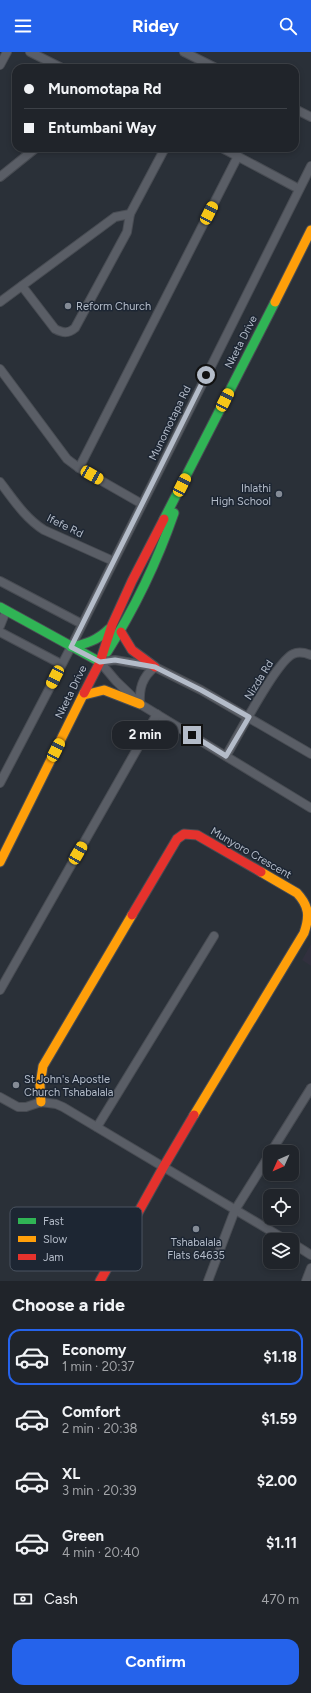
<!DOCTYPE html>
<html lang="en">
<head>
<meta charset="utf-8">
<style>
  :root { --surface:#20242a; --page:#2d3036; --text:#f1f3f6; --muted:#a2a4a8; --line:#3d4147; --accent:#2563eb }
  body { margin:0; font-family:Figtree,sans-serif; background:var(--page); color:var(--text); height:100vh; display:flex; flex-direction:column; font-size:15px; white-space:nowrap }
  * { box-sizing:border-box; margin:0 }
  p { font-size:13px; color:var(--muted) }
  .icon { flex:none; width:22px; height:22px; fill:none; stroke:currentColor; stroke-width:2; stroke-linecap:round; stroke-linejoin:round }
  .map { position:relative; height:1229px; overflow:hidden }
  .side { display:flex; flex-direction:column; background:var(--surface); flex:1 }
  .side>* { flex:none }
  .hud { position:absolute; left:12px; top:12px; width:287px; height:88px; border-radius:12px; box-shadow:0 2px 6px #0003,0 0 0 1px var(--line); display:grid; align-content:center; height:88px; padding:0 12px; background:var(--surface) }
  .needle { width:26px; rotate:225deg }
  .fabs { position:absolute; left:263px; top:1093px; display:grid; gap:8px }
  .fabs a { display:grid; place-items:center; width:36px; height:36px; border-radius:8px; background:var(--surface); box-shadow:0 2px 6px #0003,0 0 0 1px var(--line); font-size:20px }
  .end { position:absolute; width:18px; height:18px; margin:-9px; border:5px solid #b4bcc9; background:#111; box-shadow:0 0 0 2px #111 }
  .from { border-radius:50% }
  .bubble { position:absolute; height:28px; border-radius:12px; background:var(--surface); box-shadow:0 2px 6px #0003,0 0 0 1px var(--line); font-size:13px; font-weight:700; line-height:28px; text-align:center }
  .car { position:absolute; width:12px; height:24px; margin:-12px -6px; border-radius:5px; box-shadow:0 0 3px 1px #0007; background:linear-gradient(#f5c518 24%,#345 0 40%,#f5c518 0 76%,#345 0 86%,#f5c518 0) }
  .hud b { display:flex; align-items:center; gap:14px; height:38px; font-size:15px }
  .hud b+b { border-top:1px solid var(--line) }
  .hud i { width:10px; height:10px; background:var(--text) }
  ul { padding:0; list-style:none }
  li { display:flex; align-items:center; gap:12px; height:56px; margin:0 8px 6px; padding:0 4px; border:2px solid transparent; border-radius:12px }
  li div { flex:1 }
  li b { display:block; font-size:15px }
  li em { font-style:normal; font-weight:700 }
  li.selected { border-color:var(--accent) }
  li>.icon { width:36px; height:36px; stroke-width:1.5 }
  h2 { padding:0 12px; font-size:18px; line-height:48px }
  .pay { display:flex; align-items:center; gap:10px; height:44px; padding:0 12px; font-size:15px }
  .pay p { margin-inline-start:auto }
  .action { display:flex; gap:8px; margin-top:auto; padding:8px 12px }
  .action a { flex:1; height:46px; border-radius:12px; background:var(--accent); color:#fff; font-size:16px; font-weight:700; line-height:46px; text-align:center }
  header { display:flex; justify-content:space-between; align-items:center; height:52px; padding:0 12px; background:var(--accent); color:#fff; font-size:18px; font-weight:700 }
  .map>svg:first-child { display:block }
  .medical { fill:#31303e }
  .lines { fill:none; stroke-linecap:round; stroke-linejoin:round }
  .street-casing { stroke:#484c53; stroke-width:10 }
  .fast-casing { stroke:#484c53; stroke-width:11 }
  .slow-casing { stroke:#484c53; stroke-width:11 }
  .jam-casing { stroke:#484c53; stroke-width:11 }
  .street { stroke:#5a5e66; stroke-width:8 }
  .fast { stroke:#30b455; stroke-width:9 }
  .slow { stroke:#ff9f0a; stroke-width:9 }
  .jam { stroke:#e5322d; stroke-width:9 }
  .route { stroke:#b4bcc9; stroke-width:5 }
  .poi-dot { fill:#848b96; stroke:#1d2633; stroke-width:1.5 }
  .labels { text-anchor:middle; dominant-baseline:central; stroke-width:3; stroke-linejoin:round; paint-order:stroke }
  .poi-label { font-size:11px; fill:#b4bcc9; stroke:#1d2633; text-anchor:start }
  .street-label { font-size:11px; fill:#b4bcc9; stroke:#1d2633 }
  .key { fill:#1d2633; stroke:#4a5360; stroke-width:1 }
  .key-label { font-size:11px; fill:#b4bcc9 }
</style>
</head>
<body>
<header><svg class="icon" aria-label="menu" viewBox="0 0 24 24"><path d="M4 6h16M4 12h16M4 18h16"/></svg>Ridey<svg class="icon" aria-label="search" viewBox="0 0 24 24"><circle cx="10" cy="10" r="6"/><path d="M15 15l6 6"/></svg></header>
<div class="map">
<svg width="311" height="1229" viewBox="0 0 311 1229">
  <rect width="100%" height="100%" fill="#2a3038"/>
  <path class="medical" d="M311,892v22l-9,-6z"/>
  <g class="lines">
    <defs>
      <g id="street">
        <path d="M30,0l32,16"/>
        <path d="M184,0l32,16"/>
        <path d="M0,13l7,-13"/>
        <path d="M295,57l16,8"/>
        <path d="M222,96l77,41"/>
        <path d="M0,125l36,-29"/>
        <path d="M22,234l33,43c8,4 13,5 20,-1l52,-96 3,-18"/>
        <path d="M0,250l115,-85 15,-3 35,-66"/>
        <path d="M0,317l67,90 12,9 63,36"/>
        <path d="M79,416l159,-312"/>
        <path d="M0,430c13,17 25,36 44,48l69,31"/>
        <path d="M0,529l82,43"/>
        <path d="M0,574l6,-15"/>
        <path d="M0,580l61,32"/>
        <path d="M100,610l16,19 24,23 171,104"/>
        <path d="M100,610l15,-2 40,7 46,23 110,64"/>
        <path d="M140,652c-1,-15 2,-27 15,-37"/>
        <path d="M226,704c12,-20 50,-94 67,-102 6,-3 13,-1 18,1"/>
        <path d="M0,731l71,-136 240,-481"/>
        <path d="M0,938l157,-276"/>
        <path d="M0,1045l18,10h8l15,-5 15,2 7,3 223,133"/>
        <path d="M97,1075l117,-191"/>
        <path d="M271,1100l40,-64"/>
        <path d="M292,1191l19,12"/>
        <path d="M208,1229l27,-71 35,-56"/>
        <path d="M306,1229l5,-13"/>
      </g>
      <g id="fast">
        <path d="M164,467l111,-217"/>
        <path d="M0,555l100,55"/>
        <path d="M71,595c15,-3 27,-7 38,-18"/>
        <path d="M107,600c28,-44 50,-90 67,-139"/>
      </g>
      <g id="slow">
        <path d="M275,250l36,-72"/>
        <path d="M84,643l20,-5 36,14"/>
        <path d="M0,810l84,-169"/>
        <path d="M41,1050l-1,-17 3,-19 89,-151"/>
        <path d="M194,1063l110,-182c6,-17 5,-27 -7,-40l-36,-21"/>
      </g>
      <g id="jam">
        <path d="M121,580l11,18 23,17"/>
        <path d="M84,641l16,-31 12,-37 20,-44 32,-62"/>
        <path d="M132,863l45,-76 7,-5 13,1 64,37"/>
        <path d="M100,1229l64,-115 30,-51"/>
      </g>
    </defs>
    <use href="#street" class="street-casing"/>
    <use href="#fast" class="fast-casing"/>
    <use href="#slow" class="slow-casing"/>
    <use href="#jam" class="jam-casing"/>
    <use href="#street" class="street"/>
    <use href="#fast" class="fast"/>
    <use href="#slow" class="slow"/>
    <use href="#jam" class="jam"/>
  </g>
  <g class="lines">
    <path class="route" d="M192,683l34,21 23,-39 -48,-27 -46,-23 -40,-7 -15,2 -29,-15 135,-272"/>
  </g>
  <g class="poi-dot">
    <circle cx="68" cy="254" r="4"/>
    <circle cx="279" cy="442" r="4"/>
    <circle cx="16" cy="1033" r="4"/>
    <circle cx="196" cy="1177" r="4"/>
  </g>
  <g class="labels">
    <g class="poi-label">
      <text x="76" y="254">Reform Church</text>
      <text x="271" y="436" text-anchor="end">Ihlathi<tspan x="271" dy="13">High School</tspan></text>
      <text x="24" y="1027">St John's Apostle<tspan x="24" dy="13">Church Tshabalala</tspan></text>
      <text x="196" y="1190" text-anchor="middle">Tshabalala<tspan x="196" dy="13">Flats 64635</tspan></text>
    </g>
    <g class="street-label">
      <text transform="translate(241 290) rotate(-63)">Nketa Drive</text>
      <text transform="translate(170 371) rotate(-64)">Munomotapa Rd</text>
      <text transform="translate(65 474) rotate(26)">Ifefe Rd</text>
      <text transform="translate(259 628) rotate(-58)">Nizda Rd</text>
      <text transform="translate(71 640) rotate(-64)">Nketa Drive</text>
      <text transform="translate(251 801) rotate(30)">Munyoro Crescent</text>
    </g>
  </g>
  <rect x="10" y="1155" width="132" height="64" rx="6" class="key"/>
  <rect x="18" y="1166" width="18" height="6" fill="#30b455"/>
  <rect x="18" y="1184" width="18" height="6" fill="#ff9f0a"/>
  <rect x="18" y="1202" width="18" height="6" fill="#e5322d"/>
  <g class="key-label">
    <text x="43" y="1173">Fast</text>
    <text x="43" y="1191">Slow</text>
    <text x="43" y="1209">Jam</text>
  </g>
</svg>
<div class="fabs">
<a><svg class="needle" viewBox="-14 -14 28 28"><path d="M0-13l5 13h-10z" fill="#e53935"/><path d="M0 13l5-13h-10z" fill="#a2a4a8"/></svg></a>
<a><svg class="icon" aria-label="locate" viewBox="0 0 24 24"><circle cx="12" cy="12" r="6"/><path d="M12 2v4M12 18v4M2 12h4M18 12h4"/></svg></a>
<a><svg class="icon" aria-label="layers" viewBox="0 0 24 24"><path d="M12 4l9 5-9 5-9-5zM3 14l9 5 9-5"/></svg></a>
</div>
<i class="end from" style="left:206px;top:323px"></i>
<i class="end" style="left:192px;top:683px"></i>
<div class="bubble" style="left:112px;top:669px;width:66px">2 min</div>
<i class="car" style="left:209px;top:161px;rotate:27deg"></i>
<i class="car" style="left:225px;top:348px;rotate:27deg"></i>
<i class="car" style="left:92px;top:423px;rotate:120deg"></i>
<i class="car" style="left:182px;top:433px;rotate:27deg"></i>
<i class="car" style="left:55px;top:625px;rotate:207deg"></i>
<i class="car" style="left:56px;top:698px;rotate:27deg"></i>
<i class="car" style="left:78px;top:801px;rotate:30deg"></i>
<div class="hud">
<b><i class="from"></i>Munomotapa Rd</b>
<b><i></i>Entumbani Way</b>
</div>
</div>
<section class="side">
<h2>Choose a ride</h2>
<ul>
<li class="selected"><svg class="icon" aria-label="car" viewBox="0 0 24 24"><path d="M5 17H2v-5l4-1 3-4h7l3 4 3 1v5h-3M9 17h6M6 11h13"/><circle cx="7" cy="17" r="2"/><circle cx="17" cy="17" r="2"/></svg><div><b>Economy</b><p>1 min · 20:37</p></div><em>$1.18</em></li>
<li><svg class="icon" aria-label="car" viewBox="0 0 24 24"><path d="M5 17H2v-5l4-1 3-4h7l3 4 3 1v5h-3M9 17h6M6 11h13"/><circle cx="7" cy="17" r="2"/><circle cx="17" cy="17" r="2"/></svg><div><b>Comfort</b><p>2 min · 20:38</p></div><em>$1.59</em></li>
<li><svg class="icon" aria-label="car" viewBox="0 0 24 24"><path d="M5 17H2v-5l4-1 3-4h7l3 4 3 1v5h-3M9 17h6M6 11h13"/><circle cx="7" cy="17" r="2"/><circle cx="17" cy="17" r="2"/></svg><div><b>XL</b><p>3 min · 20:39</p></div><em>$2.00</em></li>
<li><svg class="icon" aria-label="car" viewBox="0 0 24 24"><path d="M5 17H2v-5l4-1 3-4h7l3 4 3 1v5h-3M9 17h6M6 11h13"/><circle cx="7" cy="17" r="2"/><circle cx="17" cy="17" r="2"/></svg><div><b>Green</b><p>4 min · 20:40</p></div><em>$1.11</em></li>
</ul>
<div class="pay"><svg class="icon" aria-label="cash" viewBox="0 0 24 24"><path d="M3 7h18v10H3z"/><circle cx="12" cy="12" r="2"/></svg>Cash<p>470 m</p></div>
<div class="action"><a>Confirm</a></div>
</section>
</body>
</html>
